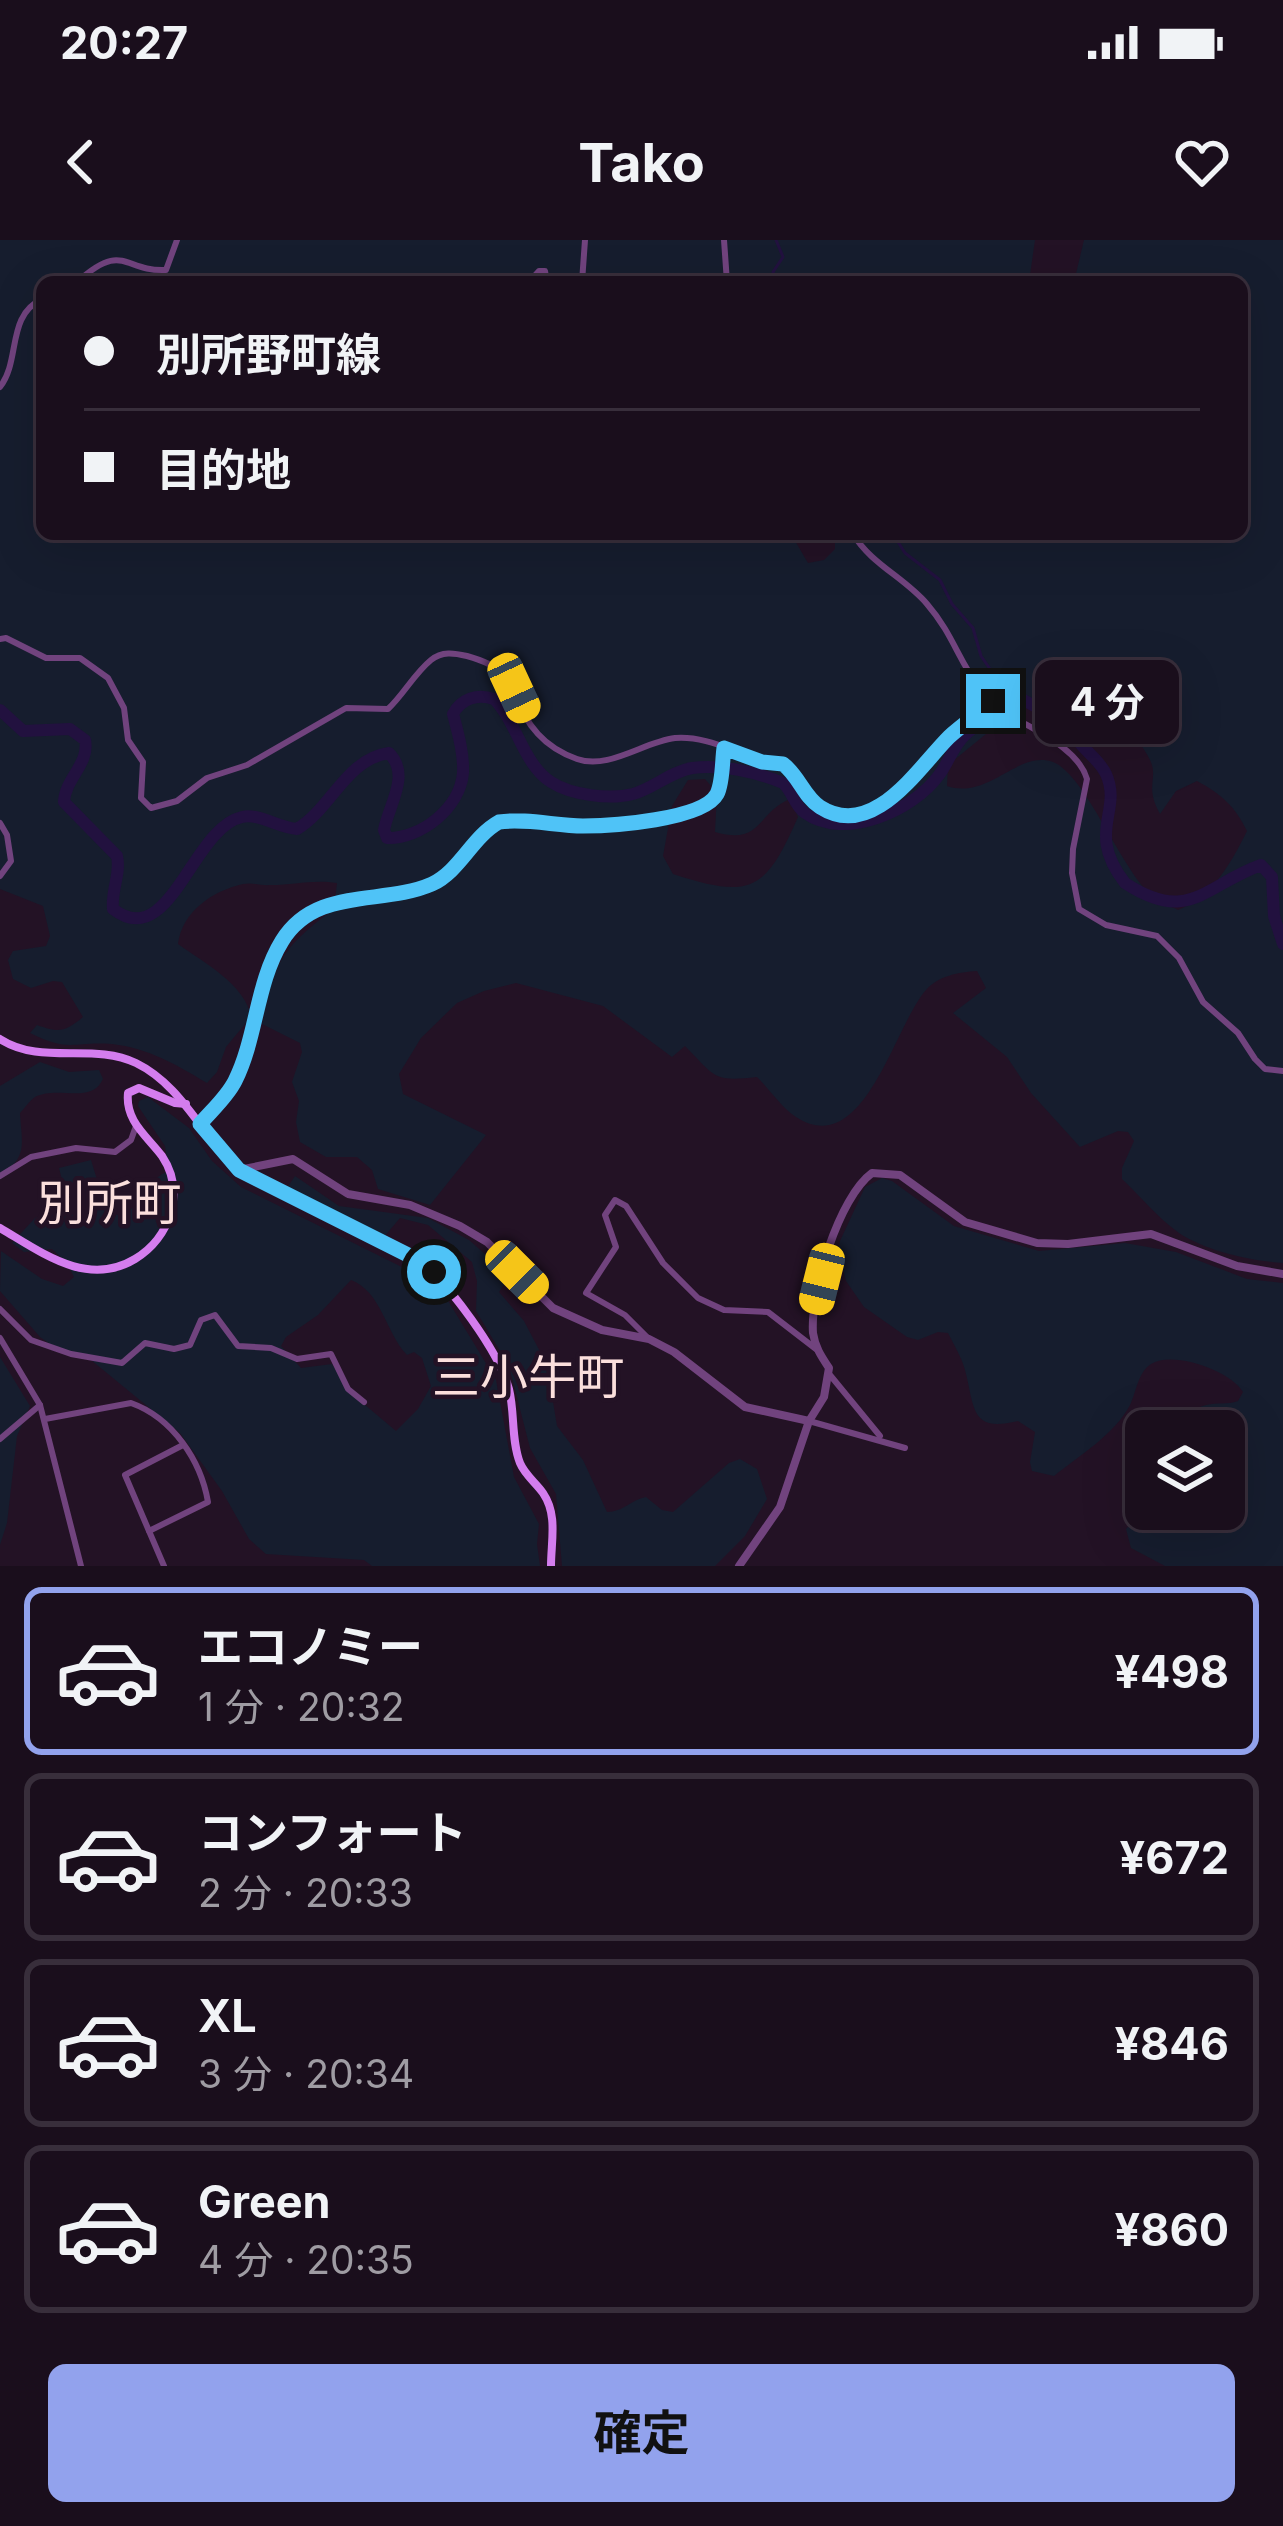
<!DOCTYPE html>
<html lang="ja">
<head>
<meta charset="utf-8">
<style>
  :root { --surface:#1a0e1c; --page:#271c29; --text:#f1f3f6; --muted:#9f9ca3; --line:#382e3b; --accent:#92a2ed }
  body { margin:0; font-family:Inter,"Noto Sans JP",sans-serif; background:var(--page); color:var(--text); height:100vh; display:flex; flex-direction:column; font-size:45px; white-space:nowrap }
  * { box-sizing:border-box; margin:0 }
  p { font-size:39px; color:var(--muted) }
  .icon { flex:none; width:66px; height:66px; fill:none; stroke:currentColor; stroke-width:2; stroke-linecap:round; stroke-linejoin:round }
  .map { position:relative; height:1326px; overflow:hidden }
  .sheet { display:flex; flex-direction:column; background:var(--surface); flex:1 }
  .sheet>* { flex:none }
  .guide { position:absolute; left:36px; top:36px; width:1212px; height:264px; border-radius:18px; box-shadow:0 12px 48px #0002,0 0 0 3px var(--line); display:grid; align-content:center; height:264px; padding:0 48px; background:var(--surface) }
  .fabs { position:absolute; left:1125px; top:1170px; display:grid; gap:24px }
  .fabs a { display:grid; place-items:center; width:120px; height:120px; border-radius:18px; background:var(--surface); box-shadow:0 12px 48px #0002,0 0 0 3px var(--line); font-size:60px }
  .end { position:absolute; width:54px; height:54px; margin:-27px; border:15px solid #4fc3f7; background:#111; box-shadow:0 0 0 6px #111 }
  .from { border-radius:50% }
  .bubble { position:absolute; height:84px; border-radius:18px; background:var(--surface); box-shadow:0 12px 48px #0002,0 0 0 3px var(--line); font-size:39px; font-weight:700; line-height:84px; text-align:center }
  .car { position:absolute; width:36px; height:72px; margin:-36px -18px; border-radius:15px; box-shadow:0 0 9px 3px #0007; background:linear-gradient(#f5c518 24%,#345 0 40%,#f5c518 0 76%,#345 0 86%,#f5c518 0) }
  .guide b { display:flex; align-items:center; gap:42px; height:114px; font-size:45px }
  .guide b+b { border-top:3px solid var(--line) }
  .guide i { width:30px; height:30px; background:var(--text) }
  ul { padding:21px 0 0; list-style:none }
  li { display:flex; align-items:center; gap:36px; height:168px; margin:0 24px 18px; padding:0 24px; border:6px solid var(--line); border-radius:18px }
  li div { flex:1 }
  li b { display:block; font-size:45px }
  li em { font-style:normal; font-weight:700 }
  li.active { border-color:var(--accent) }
  li>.icon { width:108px; height:108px; stroke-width:1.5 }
  .button { display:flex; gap:24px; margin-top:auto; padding:24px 48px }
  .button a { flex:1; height:138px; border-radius:18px; background:var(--accent); color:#111; font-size:48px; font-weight:700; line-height:138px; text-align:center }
  .status { display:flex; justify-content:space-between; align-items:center; height:84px; padding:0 60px; background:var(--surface); direction:ltr }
  .status svg { height:33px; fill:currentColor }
  header { display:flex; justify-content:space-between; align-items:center; height:156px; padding:0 48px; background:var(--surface); font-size:54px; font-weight:700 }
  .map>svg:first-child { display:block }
  .green { fill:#161d2e; fill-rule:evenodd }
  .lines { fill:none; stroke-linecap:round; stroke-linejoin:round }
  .stream { stroke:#22113f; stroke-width:3 }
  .river { stroke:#22113f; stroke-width:12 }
  .minor { stroke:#71437e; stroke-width:6 }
  .tertiary { stroke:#71437e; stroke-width:8 }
  .secondary { stroke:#d47dee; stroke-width:8 }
  .route { stroke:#4fc3f7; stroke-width:15 }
  .labels { text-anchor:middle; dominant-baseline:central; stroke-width:9; stroke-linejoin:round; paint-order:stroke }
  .quarter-label { font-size:48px; fill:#fbdfdc; stroke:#231225 }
</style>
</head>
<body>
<div class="status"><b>20:27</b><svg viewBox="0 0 49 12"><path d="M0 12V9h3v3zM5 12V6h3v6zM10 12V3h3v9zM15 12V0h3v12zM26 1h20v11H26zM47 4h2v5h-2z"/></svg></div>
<header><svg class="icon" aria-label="back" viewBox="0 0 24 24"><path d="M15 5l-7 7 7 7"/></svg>Tako<svg class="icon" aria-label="heart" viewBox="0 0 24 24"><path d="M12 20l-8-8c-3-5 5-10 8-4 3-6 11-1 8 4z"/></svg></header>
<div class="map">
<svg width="1283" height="1326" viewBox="0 0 1283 1326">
  <rect width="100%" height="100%" fill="#231225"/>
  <g class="green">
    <path d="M0,0h1035l-6,42h-987v252h749l17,29 16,-3 11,-11v-15h407v-252h-168l10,-42h199v1023c-32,-2 -77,-12 -104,-30 -21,-15 -39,-37 -57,-54v-11l12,-27 -6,-9 -10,-1 -38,16 -49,-54 -24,-36 -54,-44 33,-25 -9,-17c-18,1 -39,5 -51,19 -32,36 -62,171 -130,127 -14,-9 -27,-28 -39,-40 -45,5 -41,0 -72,-31l-13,11 -69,-51 -87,-23 -32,8 -27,12 -36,35 -22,36 4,20 83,41 -56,70 -52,-16 -6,-19 -15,-13h-31l-26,-15 -4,-20 3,-21 -7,-19 10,-30 -2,-9 -38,-19c12,-63 21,-77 72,-115l3,-26c-24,-4 -43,2 -66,2 -10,1 -18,-3 -28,-1 -31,7 -61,28 -65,60 25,18 68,41 73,73l-25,30 -9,25 -10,11c-30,-18 -59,-35 -95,-39 -39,-3 -42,9 -82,-11l7,-8c22,8 28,7 46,-8l-21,-35 -9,-1 -22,7 -18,-9 -5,-19 5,-9 33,-5 4,-10 -7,-30 -43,-17zM1065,443c28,17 71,46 85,77 9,19 -6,26 10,54l16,-23 21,-10c24,13 38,25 50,50 -16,32 -34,65 -69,79 -7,-4 -19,-7 -25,-13 -32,-27 -67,-122 -100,-135 -36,-12 -64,38 -106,24l1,-21 54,-44zM705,539l12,14 -2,39c47,14 42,-20 75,-33l8,18c-32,73 -46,83 -125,57l-10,-18 9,-50 16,-26z"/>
    <path d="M40,822l29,10 30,-2 4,9c-12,26 -45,6 -68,18 -6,4 -10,11 -15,16 2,34 8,42 -20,64v-91z"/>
    <path d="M148,857l41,31 23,33 29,26 189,94 14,13 52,86 18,97 25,47 -2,20 3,22h-168l-8,-6 -98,-6 -17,-15 -27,-48 -42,-58 -89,-73 -27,-6 -24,-17 -40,-46 1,-40 41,28 21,7 11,-9 -7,-14 -15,-14 -28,3 -12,-9 23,-25 33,-14 -9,-36 32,-8 16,52 14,4c21,-10 27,-39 48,-45l-4,-25 -27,-40 1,-5zM351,1040c31,12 34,52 56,75l7,-3 8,6 9,28 -13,23 -22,22 -44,-37 -20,-30 -31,4 -20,-22 5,-9 32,-22z"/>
    <path d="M295,936l44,30 89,12 41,22 41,36 -11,16 25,29 23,44 10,61 26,34 24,52c16,0 24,-12 39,-15l16,13 11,2 56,-49 11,-4 17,10 10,30 -22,37 -30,30h-153l-6,-72 -26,-46 -21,-82 -33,-55 1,-30 -5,-19 -44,-37 -28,-7 -16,19 -97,-49z"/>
    <path d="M882,938l10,3 62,45 85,25 86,-8 51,9 71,27 36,4v283h-118l-34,-18 -5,-19 20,-22 78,2v-78h-53c10,-9 22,-23 35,-26 11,-3 21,0 32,-4l5,-9c-12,-21 -70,-42 -92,-28 -13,8 -15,29 -21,41 -16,30 -50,50 -76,71l-22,-5 -2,-9 5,-30 -17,-11c-48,12 -43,-13 -53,-51 -3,-12 -11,-25 -17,-37l-10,-1 -20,8 -11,-3 -43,-30 -18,-26 -8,-30 2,-10 25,-54z"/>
    <path d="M0,1117l30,49 -13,30 -10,87 -7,22z"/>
  </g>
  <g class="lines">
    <g class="stream">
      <path d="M776,0l7,17 -10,15 4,10"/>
      <path d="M893,294l12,19 35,27 12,24 21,24 8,28 9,13 28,28"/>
    </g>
    <path class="river" d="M0,470l23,21 47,-2 15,11c5,24 -20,38 -21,62l53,54c4,18 -6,34 -4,53 57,44 79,-81 129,-92 17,-4 37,11 55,12 34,-20 49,-70 92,-76 22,22 0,51 -5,77l3,8c34,1 73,-30 76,-65 1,-19 -5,-40 -10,-59 8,-15 24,-21 41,-15 23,23 29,65 57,83 20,13 59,18 82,12 21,-6 37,-22 59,-26 29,-4 64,4 91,15 10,9 11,22 22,30 39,28 108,-2 134,-38 10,-13 14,-29 26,-40 16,-15 37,-23 53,-38l20,11 32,-21 10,-1 6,5 1,11 -16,28c8,18 27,27 35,44 17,38 -21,57 19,109 64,42 80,2 136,-18l11,12 2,39 9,28"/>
    <g class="minor">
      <path d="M724,0l3,42"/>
      <path d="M77,42c47,-42 46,-10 89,-12l11,-30"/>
      <path d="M529,42l10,-11h6l2,11"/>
      <path d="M582,42l3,-42"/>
      <path d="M0,147c21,-27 6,-71 42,-88"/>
      <path d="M853,294c18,30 52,44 74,70 38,44 32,80 91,116 23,13 61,31 69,59l-14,70 -1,24 7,36 27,16 51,11 22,22 24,44 35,31 17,26 10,10 18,2"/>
      <path d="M0,399l6,-1 40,20h34l28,20 16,30 4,32 15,22 -2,36 10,10 26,-7 30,-23 40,-13 99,-57 42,1c16,-15 26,-35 43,-49 11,-9 23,-7 36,-4 61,17 38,42 71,78 10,11 25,20 39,25 32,11 66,-17 98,-21 37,-3 71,22 108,26 15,12 21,33 36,43 54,35 99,-39 130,-70 14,-13 30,-24 44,-36"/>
      <path d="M0,583l7,12 4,26 -11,15"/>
      <path d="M200,883c12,-13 27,-26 35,-42 26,-55 20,-137 79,-171 36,-22 87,-8 124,-29 24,-13 33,-46 58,-57 23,-10 58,1 82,2 29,1 113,-5 134,-25 12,-12 10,-37 12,-53"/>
      <path d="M0,936l31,-19 45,-9 39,4 16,-12 5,-14"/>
      <path d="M0,1069l31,31 40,14 51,9 23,-20 29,6 16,-4 11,-25 14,-5 23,31 33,2 26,11 34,-5 17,35 16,13"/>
      <path d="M0,1098l40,67 41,161"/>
      <path d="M649,1099l-24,-24 -39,-22 30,-46 -11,-32 10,-15 11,6 37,57 35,35 26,12 44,2 48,37"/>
      <path d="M830,1135l50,61"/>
      <path d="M45,1179l86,-16c42,15 70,58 77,99l-59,29"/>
      <path d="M809,1181l96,27"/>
      <path d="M0,1199l40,-34"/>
      <path d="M164,1326l-39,-91 58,-30"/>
    </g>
    <g class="tertiary">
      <path d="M239,930l54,-11 55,35 62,11 50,21 27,16 66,66 49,22 47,9 25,13 71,55 64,14"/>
      <path d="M739,1326l41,-59 29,-86 15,-24 5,-29c-8,-12 -14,-21 -16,-35 -3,-41 26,-136 59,-160l28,2 65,47 72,21 31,1 83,-10 86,32 46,8"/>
    </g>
    <g class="secondary">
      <path d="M0,799c42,27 93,3 136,24 47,23 66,74 103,107l179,90c31,23 81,92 91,129 6,24 2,51 11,74 5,12 16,20 23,30 15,22 8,48 8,73"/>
      <path d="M0,988c41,24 87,60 135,31 35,-21 51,-67 27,-103 -15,-20 -37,-35 -34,-63l11,-5 36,15 11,1"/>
    </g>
  </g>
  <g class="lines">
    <path class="route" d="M434,1032l-16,-12 -179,-90 -39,-46c12,-14 27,-27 35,-43 22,-44 21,-98 47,-140 34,-55 100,-35 150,-57 28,-13 40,-47 67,-62 28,-4 57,4 84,4 28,0 120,-6 134,-32 6,-12 5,-32 7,-46l38,14 21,2c16,12 21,33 37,43 53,34 98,-39 129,-70 14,-13 30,-23 44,-36"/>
  </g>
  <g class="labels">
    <g class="quarter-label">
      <text x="109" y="962">別所町</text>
      <text x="528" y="1136">三小牛町</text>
    </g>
  </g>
</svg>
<div class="fabs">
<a><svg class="icon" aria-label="layers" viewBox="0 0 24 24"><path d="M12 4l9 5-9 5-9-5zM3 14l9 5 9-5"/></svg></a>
</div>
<i class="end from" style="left:434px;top:1032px"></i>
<i class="end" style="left:993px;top:461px"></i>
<div class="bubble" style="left:1035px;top:420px;width:144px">4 分</div>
<i class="car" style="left:514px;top:448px;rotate:155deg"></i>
<i class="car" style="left:517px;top:1032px;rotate:135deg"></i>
<i class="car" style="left:822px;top:1039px;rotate:194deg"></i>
<div class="guide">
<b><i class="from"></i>別所野町線</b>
<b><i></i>目的地</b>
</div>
</div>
<section class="sheet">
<ul>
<li class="active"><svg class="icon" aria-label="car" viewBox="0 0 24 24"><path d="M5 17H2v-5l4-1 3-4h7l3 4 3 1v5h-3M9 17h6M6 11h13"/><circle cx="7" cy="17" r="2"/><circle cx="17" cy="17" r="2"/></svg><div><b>エコノミー</b><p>1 分 · 20:32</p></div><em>¥498</em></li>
<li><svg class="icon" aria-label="car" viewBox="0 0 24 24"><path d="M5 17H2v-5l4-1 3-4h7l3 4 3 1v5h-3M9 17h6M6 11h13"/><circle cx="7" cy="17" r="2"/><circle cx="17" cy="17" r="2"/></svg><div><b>コンフォート</b><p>2 分 · 20:33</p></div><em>¥672</em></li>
<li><svg class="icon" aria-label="car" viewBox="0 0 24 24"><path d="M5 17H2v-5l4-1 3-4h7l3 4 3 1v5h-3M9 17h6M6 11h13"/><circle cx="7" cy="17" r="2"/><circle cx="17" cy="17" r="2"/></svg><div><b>XL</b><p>3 分 · 20:34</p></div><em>¥846</em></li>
<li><svg class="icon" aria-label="car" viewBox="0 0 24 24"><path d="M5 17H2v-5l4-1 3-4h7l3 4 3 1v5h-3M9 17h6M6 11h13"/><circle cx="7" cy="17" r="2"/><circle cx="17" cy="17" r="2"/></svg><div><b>Green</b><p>4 分 · 20:35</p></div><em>¥860</em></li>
</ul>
<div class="button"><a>確定</a></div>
</section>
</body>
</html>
